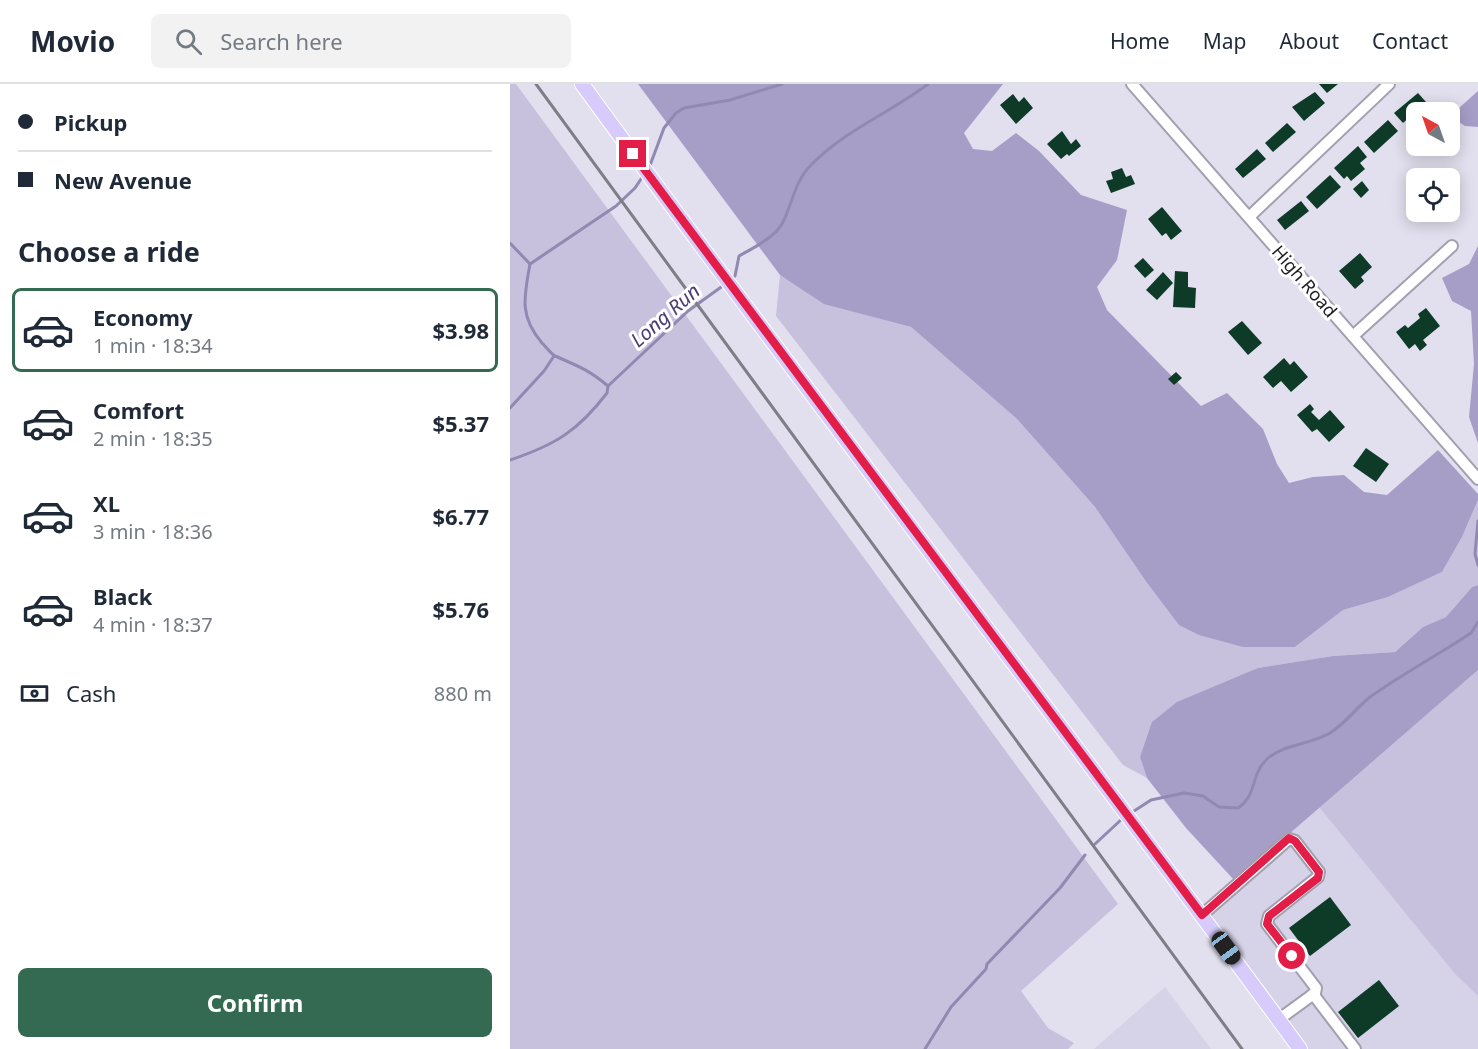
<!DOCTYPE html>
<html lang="en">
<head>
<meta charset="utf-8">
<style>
  :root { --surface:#fff; --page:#f2f2f3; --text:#1f2937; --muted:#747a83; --line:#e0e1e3; --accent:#336a51 }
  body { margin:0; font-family:"Noto Sans",sans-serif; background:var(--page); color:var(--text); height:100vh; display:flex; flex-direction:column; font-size:22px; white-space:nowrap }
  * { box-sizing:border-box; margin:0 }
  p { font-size:20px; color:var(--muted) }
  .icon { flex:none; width:33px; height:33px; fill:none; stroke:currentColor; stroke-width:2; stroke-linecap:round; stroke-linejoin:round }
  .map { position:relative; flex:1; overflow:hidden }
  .details { display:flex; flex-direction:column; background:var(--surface); width:510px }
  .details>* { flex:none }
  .banner { display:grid; align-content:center; height:132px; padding:0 18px; background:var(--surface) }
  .needle { width:39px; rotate:320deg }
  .tools { position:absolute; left:896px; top:18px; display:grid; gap:12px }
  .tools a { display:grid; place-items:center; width:54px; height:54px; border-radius:9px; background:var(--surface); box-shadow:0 3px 15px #0003; font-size:30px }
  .end { position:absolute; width:27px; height:27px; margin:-14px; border:8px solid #e11d48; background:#fff; box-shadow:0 0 0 3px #fff }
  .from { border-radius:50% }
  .car { position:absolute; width:18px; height:36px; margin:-18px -9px; border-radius:8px; box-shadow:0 0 4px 2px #0007; background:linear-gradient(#222 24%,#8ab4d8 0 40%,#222 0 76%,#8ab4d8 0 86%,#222 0) }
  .banner b { display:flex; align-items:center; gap:21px; height:57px; font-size:22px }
  .banner b+b { border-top:2px solid var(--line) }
  .banner i { width:15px; height:15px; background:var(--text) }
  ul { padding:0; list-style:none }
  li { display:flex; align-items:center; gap:18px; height:84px; margin:0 12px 9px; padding:0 6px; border:3px solid transparent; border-radius:9px }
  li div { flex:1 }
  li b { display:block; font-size:22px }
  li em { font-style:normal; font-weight:700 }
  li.current { border-color:var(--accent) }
  li>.icon { width:54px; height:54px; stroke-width:1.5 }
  h2 { padding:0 18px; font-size:27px; line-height:72px }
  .pay { display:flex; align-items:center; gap:15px; height:66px; padding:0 18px; font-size:22px }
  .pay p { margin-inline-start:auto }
  .action { display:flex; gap:12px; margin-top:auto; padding:12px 18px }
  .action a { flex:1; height:69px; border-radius:9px; background:var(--accent); color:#fff; font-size:24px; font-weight:700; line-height:69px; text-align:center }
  header { display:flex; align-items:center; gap:36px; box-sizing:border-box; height:84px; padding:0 30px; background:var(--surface); border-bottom:2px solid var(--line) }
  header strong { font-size:28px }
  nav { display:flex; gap:33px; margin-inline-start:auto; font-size:21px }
  .search { width:420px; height:54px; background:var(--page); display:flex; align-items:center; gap:15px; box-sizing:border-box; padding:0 21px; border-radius:9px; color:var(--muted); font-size:22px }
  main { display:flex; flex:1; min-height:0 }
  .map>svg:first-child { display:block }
  .built { fill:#d6d2e8 }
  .green { fill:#c7c1de }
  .forest { fill:#a79ec8 }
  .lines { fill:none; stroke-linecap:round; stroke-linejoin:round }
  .stream { stroke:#9289b2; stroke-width:3 }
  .building { fill:#0d3b28 }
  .minor-casing { stroke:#a2a0ae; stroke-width:14 }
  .major-casing { stroke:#fff; stroke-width:16 }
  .minor { stroke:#fff; stroke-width:10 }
  .major { stroke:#d6cbfb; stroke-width:14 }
  .rail { stroke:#7f7d87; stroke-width:3 }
  .route { stroke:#e11d48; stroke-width:8 }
  .labels { text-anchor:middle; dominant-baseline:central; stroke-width:6; stroke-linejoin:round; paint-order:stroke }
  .street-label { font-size:18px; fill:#1e1d23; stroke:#fff }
  .water-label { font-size:20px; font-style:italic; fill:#4b3d74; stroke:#fff }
</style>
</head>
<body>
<header>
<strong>Movio</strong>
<div class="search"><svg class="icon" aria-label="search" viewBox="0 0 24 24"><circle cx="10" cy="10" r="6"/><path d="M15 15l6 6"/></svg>Search here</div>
<nav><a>Home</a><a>Map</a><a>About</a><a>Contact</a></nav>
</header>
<main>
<section class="details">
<div class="banner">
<b><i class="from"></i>Pickup</b>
<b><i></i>New Avenue</b>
</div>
<h2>Choose a ride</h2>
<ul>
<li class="current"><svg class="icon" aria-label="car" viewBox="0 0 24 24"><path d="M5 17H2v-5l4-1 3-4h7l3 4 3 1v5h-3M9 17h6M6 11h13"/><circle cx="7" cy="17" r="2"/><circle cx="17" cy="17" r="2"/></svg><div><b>Economy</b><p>1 min · 18:34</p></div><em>$3.98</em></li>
<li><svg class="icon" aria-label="car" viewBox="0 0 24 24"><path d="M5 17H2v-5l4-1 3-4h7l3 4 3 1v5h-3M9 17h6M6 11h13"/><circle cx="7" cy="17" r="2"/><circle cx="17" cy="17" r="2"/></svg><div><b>Comfort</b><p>2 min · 18:35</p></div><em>$5.37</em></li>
<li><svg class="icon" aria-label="car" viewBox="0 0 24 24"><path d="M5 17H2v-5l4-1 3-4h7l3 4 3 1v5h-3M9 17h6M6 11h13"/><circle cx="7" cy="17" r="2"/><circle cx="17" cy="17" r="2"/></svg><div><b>XL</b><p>3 min · 18:36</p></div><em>$6.77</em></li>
<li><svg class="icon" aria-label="car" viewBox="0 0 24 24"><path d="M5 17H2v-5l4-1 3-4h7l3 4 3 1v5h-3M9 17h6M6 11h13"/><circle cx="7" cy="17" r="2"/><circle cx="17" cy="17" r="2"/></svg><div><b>Black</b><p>4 min · 18:37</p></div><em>$5.76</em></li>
</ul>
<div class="pay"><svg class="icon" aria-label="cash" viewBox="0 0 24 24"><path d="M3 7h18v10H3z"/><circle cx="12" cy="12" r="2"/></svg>Cash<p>880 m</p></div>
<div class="action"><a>Confirm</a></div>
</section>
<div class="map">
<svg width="968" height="965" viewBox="0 0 968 965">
  <rect width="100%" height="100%" fill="#e2dfee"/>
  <g class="built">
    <path d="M809,723l136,167 23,22v53h-172l-102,-141z"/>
    <path d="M655,903l46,62h-117z"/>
  </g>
  <g class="green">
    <path d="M0,0h6l602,820 -97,87 27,37 26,15 -6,6h-558z"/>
    <path d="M270,191l50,30 81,22 106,92 78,88 50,73 150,67 48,-37 45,-13 54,-25 20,-35 16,-37v85l-6,2 -26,30 -23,10 -28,25 -62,4 -75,12 -118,88 7,22 -24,-13 -347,-449z"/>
    <path d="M968,586v326l-23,-22 -136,-167z"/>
  </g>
  <g class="forest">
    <path d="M128,0h365l-39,49 9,16 19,2 24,-18 23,18 42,44 46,15 -10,50 -20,27 10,23 94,96 26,-13 36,36 14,35 12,19 24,-6 31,-2 20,17 23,3 51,-45 40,44v6l-16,37 -20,35 -54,25 -45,13 -48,37h-52l-44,-12 -20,-10 -34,-45 -50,-73 -78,-88 -106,-92 -87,-23 -44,-29z"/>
    <path d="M968,7v36l-13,-1 -15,-10z"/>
    <path d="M968,162v197l-9,-26 5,-53 -3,-53 -19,-10 -10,-23 27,-14z"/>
    <path d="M968,501v85l-243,211 -49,-53 -39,-50 -7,-21 12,-35 25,-20 81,-34 75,-12 62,-4 28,-25 23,-10 26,-30z"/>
  </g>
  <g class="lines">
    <g class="stream">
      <path d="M139,84l15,-40 12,-15 8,-5 46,-8 52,-16"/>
      <path d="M0,159l20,21"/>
      <path d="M222,195l3,-3 4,-20c14,-8 37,-19 44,-34 9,-18 12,-41 28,-57 34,-35 79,-52 117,-81"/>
      <path d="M98,302c-19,-16 -30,-20 -53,-30 -4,-2 -9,-9 -13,-13 -23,-27 -18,-46 -12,-79l86,-58 19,-18 8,-12"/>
      <path d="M0,324l34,-37 10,-15"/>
      <path d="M0,376c45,-15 68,-29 97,-67l1,-7 80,-75 36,-26"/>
      <path d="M968,437l-3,33 3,11"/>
      <path d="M621,729l20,-13 33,-7 19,3 16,11 19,1c20,-14 12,-33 29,-49 16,-15 43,-14 63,-26 15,-9 26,-25 40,-36 32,-23 68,-42 101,-64l7,-11"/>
      <path d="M585,760l28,-26"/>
      <path d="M415,965l26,-42 35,-38 1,-5 73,-76 25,-33"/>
    </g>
  </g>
  <g class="building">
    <path d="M809,0h19l-11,9z"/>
    <path d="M805,8l10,11 -21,18 -12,-14z"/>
    <path d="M908,9l8,9 -23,21 -9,-10z"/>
    <path d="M503,10l6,8 5,-5 9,11 -17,16 -16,-19z"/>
    <path d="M878,36l10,11 -24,22 -10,-11z"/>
    <path d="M777,39l9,9 -23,20 -8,-9z"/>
    <path d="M552,47l9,13 5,-5 5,7 -12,10 -2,-2 -6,5 -14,-15z"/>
    <path d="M848,62l9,11 -7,6 5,6 -14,12 -4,-5 -3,3 -10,-11z"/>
    <path d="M747,65l9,10 -23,19 -8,-9z"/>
    <path d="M612,84l4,9 5,-2 4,9 -24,9 -5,-12 7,-2 -2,-7z"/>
    <path d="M820,91l11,12 -24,22 -11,-12z"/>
    <path d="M941,92l6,13 -8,4v-15h-5z"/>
    <path d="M852,97l7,9 -8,8 -8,-9z"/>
    <path d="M791,117l8,10 -24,19 -8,-10z"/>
    <path d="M652,123l20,24 -11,9 -5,-7 -4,3 -14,-17z"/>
    <path d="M850,169l12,14 -11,10 3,4 -9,8 -16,-18z"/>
    <path d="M633,174l11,12 -9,8 -11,-12z"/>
    <path d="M665,187l13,1v15l8,1 -1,20 -22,-1z"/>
    <path d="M653,188l10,11 -16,17 -11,-10z"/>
    <path d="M916,224l14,18 -17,14 4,5 -7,6 -5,-7 -6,5 -13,-17 9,-7 3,3 12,-10 -2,-4z"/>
    <path d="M732,237l20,22 -14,12 -20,-23z"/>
    <path d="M774,274l6,7 4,-4 14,16 -17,15 -10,-11 -8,7 -10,-11z"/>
    <path d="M666,288l6,6 -8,7 -6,-6z"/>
    <path d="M800,320l4,5 -3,3 8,8 11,-10 15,17 -16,15 -12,-13 -5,3 -15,-17z"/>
    <path d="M856,364l23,16 -13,18 -23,-16z"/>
    <path d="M820,813l21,28 -41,31 -21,-28z"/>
    <path d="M869,896l20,26 -41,32 -20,-26z"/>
  </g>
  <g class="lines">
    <defs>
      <g id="minor">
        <path d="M622,0l346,395"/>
        <path d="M739,133l140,-133"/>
        <path d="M843,252l99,-90"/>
        <path d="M692,831l87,-76 6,2 24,31 -1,5 -49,39 -2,8 49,64 -1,5 -37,27"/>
        <path d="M803,910l42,55"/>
      </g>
      <path id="major" d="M72,0c236,324 481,641 718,965"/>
    </defs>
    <use href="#minor" class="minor-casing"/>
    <use href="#major" class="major-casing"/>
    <use href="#minor" class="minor"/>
    <use href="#major" class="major"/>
    <path class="rail" d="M26,0l706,965"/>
  </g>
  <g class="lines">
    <path class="route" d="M123,70l569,761 87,-77 6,3 24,31 -1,6 -49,38 -2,8 25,32"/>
  </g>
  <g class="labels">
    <g class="street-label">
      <text transform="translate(795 197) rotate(49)">High Road</text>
    </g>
    <g class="water-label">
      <text transform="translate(155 231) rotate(-41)">Long Run</text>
    </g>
  </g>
</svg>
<div class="tools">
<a><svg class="needle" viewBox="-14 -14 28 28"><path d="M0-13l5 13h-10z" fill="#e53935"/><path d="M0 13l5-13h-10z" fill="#747a83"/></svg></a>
<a><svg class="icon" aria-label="locate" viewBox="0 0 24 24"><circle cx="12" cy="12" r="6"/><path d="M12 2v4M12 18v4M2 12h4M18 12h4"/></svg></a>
</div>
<i class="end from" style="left:782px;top:872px"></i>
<i class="end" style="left:123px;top:70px"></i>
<i class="car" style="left:716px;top:864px;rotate:144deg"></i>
</div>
</main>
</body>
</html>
